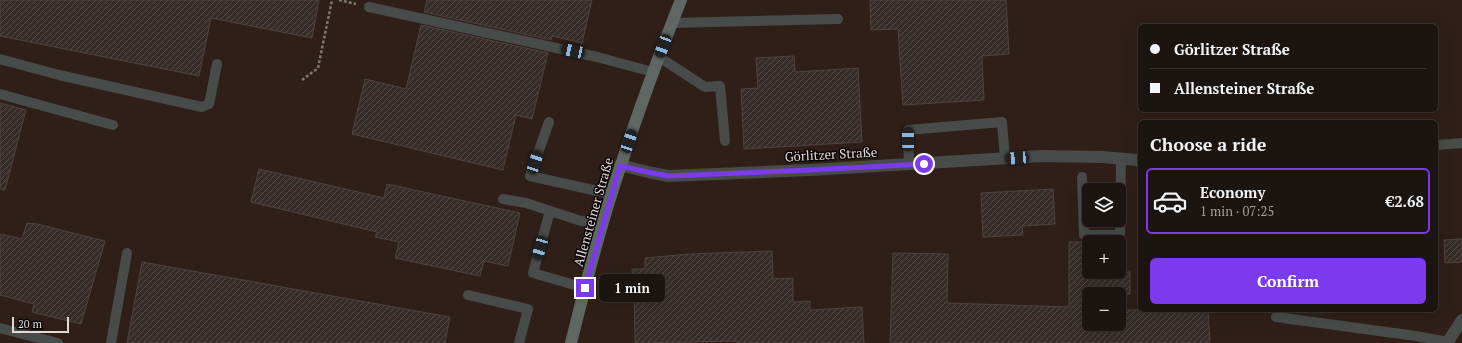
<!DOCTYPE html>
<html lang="en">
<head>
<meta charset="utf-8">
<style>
  :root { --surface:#1b1410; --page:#241d19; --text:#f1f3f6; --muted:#a09e9f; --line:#393330; --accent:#7c3aed }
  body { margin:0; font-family:"PT Serif",serif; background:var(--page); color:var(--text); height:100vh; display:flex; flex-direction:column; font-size:15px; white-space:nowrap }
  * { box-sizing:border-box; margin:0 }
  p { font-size:13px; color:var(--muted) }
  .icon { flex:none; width:22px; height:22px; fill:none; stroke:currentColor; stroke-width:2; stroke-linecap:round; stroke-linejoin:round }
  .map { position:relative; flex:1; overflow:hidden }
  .sheet { position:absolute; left:1138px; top:120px; width:300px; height:192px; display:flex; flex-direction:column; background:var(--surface); border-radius:6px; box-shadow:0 4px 16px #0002,0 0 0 1px var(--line) }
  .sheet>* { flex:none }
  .top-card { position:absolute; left:1138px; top:24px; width:300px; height:88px; border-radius:6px; box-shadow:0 4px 16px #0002,0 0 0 1px var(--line); display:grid; align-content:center; height:88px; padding:0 12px; background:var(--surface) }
  .controls { position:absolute; left:1082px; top:183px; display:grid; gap:8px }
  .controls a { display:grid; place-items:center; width:44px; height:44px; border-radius:6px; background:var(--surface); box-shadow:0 4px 16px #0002,0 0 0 1px var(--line); font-size:20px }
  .scale { position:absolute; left:12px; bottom:10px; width:57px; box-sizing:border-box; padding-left:4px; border:2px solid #e0d9d6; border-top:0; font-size:11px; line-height:14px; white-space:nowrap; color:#e0d9d6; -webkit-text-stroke:3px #0a0605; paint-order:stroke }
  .end { position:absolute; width:18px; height:18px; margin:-9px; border:5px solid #7c3aed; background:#fff; box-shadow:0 0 0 2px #fff }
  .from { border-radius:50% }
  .bubble { position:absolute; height:28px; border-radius:6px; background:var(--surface); box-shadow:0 4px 16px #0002,0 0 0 1px var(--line); font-size:13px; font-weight:700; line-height:28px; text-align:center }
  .car { position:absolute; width:12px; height:24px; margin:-12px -6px; border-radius:5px; box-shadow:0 0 3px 1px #0007; background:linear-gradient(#222 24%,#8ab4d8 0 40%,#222 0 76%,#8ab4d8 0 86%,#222 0) }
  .top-card b { display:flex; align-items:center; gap:14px; height:38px; font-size:15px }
  .top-card b+b { border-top:1px solid var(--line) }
  .top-card i { width:10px; height:10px; background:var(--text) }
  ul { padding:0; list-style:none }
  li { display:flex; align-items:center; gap:12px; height:66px; margin:0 8px 6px; padding:0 4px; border:2px solid transparent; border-radius:6px }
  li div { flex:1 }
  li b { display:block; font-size:15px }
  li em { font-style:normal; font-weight:700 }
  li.active { border-color:var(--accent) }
  li>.icon { width:36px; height:36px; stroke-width:1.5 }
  h2 { padding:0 12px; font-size:18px; line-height:48px }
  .primary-button { display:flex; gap:8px; margin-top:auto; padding:8px 12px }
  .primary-button a { flex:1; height:46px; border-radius:6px; background:var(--accent); color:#fff; font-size:16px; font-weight:700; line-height:46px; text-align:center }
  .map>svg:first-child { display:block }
  .built { fill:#2f1f18; fill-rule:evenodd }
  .building { fill:url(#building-hatch); stroke:#4e433e }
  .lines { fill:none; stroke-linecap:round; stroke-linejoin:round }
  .path { stroke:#7f7672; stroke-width:2.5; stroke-dasharray:3 2; stroke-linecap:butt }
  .lane { stroke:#474c4a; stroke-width:10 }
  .street { stroke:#474c4a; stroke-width:12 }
  .secondary { stroke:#5e6763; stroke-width:12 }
  .route { stroke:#7c3aed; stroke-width:5 }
  .labels { text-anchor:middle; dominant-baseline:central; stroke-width:3; stroke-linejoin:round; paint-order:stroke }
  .street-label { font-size:13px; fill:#e0d9d6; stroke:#0a0605 }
</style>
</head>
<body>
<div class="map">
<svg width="1462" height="343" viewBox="0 0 1462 343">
  <defs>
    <pattern id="building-hatch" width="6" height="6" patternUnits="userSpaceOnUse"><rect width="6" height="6" fill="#372d28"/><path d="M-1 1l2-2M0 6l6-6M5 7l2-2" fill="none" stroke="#544b46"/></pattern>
  </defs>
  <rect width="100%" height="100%" fill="#241a16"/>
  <path class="built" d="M0,0h1462v343h-1462zM1140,26h296v84h-296zM1140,122h296v188h-296zM1089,190h30v30h-30zM1089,242h30v30h-30zM1089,294h30v30h-30z"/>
  <g class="building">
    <path d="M0,0h319l-7,38 -101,-20 -12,58 -199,-40z"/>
    <path d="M427,0h165l-10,43 -30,-7 -1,4 -127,-28z"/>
    <path d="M870,0h136l3,54 -27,2 2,44 -81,5 -5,-76 -27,1z"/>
    <path d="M421,25l127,28 -16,66 -16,-4 -13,55 -151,-36 13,-55 41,10z"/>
    <path d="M794,56l1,16 63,-4 4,74 -118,7 -3,-60 17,-1 -2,-30z"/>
    <path d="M0,103l26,7 -21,80 -5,-1z"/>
    <path d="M259,169l125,29 3,-14 133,29 -12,53 -24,-5 -4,15 -85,-18 4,-16 -24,-5 2,-5 -126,-30z"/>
    <path d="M1053,189l2,35 -33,2 1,9 -40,2 -2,-44z"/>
    <path d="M27,223l10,1 68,17 -24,83 -49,-12 2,-8 -34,-9v-61l22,5z"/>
    <path d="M1462,239v23l-17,1 -1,-23z"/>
    <path d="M1069,242h20v30h41v22h-41v30h30v-14h89l2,33h-320l3,-90 55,1 -1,49 122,4z"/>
    <path d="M772,251l1,28 20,-1v24l17,-1v9l52,-3 2,36h-127l-1,-2 -101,2 -1,-54 -2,-20h13v-11l45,-4z"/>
    <path d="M142,262l308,55 -5,26h-318z"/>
  </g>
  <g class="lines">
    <g class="path">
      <path d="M339,0l17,4"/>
      <path d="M302,80l16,-12 14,-68"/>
    </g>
    <g class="lane">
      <path d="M369,7l228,50 56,15"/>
      <path d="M672,23l166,-4"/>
      <path d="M659,57l46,30 15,-1 5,55"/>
      <path d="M0,59l59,16 143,32 7,-3 8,-40"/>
      <path d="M0,94l113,31"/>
      <path d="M549,122l-19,54 81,18"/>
      <path d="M1436,145l26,-2"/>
      <path d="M909,164l-1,-34 94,-8 3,37"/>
      <path d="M1082,177l2,58h36l1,-76"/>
      <path d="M503,199l23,4 55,18 22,3"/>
      <path d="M550,211l-17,62 52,15"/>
      <path d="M468,295l60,14 -9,34"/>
      <path d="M1276,317l140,19 31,6"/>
      <path d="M0,328l58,15"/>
      <path d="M111,343l16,-90"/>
    </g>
    <g class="street">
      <path d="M620,165l32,8 16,3 142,-6 231,-14 62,1 34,3 3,2"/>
      <path d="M1447,343l15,-23"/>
    </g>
    <path class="secondary" d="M571,343c15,-60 30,-120 50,-178 18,-56 38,-110 60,-165"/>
  </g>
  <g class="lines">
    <path class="route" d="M585,288l35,-122 32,7 16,3 142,-6 114,-6"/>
  </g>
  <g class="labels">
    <g class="street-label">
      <text transform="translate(831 154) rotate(-3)">Görlitzer Straße</text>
      <text transform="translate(593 212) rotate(-74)">Allensteiner Straße</text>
    </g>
  </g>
</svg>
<div class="controls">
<a><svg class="icon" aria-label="layers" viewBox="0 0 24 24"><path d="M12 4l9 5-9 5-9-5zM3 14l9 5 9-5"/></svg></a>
<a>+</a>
<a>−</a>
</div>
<div class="scale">20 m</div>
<i class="end from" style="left:924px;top:164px"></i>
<i class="end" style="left:585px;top:288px"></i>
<div class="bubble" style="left:599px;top:274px;width:66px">1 min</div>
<i class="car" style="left:663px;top:46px;rotate:200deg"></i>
<i class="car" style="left:573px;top:51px;rotate:282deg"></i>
<i class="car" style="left:908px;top:139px;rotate:359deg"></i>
<i class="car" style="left:629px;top:141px;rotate:19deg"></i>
<i class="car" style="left:1017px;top:158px;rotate:266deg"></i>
<i class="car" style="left:535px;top:162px;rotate:18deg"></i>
<i class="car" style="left:540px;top:248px;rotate:196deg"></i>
<div class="top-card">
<b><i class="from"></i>Görlitzer Straße</b>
<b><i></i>Allensteiner Straße</b>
</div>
<section class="sheet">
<h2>Choose a ride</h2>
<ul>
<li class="active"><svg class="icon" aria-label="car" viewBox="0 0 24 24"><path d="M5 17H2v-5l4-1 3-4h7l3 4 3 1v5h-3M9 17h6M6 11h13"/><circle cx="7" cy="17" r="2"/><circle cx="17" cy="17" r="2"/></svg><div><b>Economy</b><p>1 min · 07:25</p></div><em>€2.68</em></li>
</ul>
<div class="primary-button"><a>Confirm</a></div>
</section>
</div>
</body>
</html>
